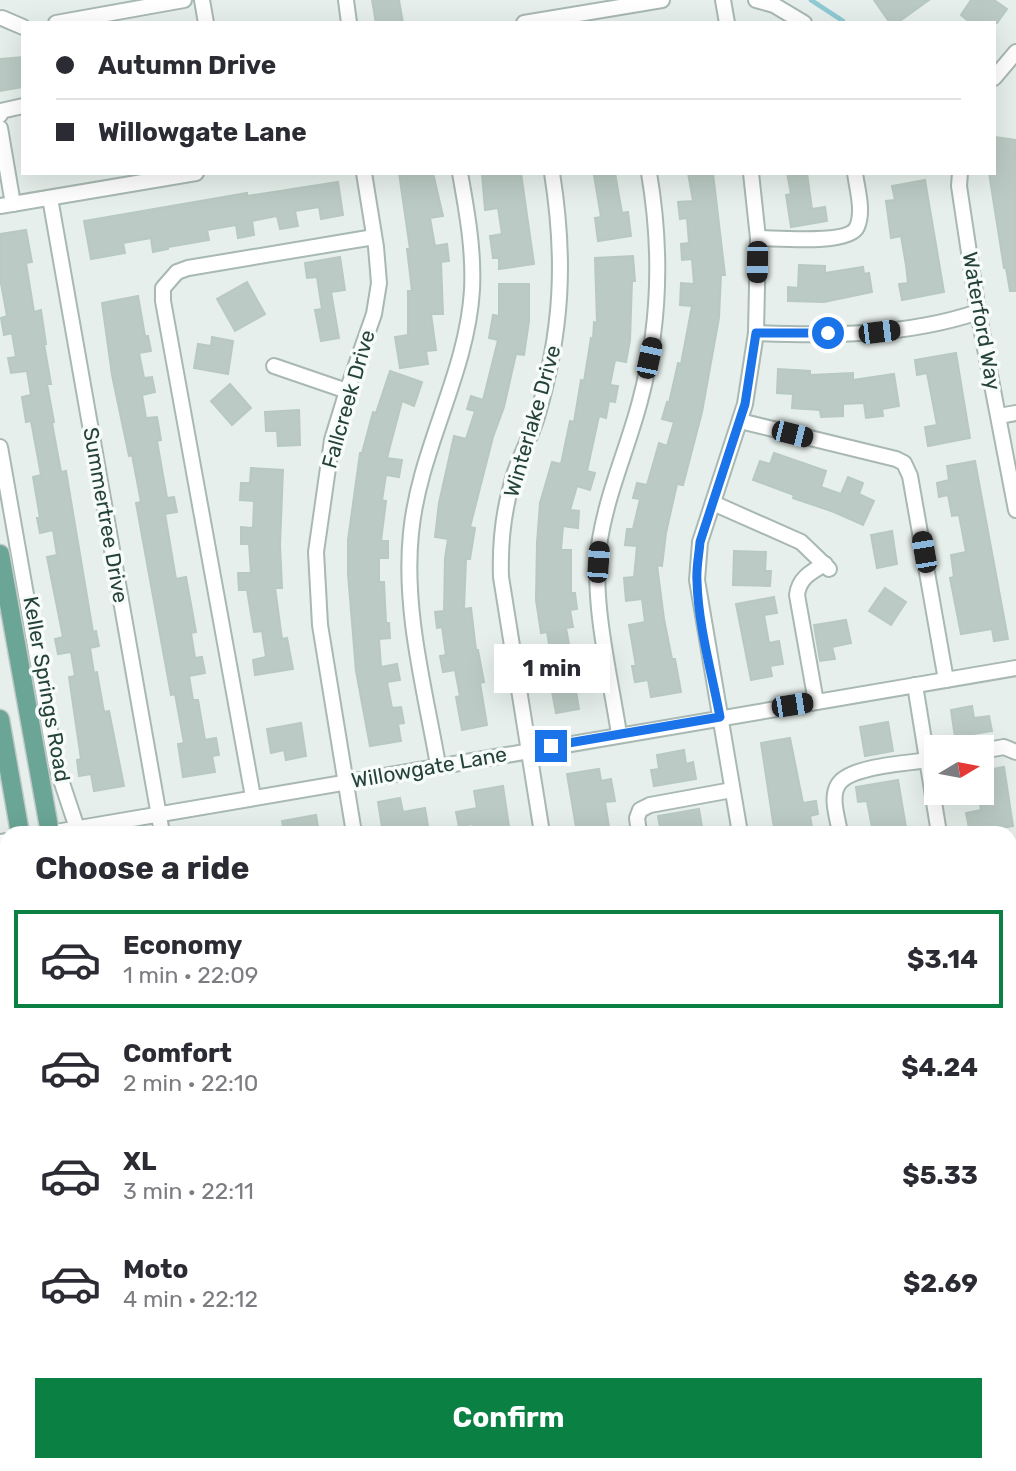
<!DOCTYPE html>
<html lang="en">
<head>
<meta charset="utf-8">
<style>
  :root { --surface:#fff; --page:#f7f7f7; --text:#2b2b33; --muted:#7c7c81; --line:#e1e1e2; --accent:#0b8043 }
  body { margin:0; font-family:Rubik,sans-serif; background:var(--page); color:var(--text); height:100vh; display:flex; flex-direction:column; font-size:26px; white-space:nowrap }
  * { box-sizing:border-box; margin:0 }
  p { font-size:23px; color:var(--muted) }
  .icon { flex:none; width:38px; height:38px; fill:none; stroke:currentColor; stroke-width:2; stroke-linecap:round; stroke-linejoin:round }
  .map { position:relative; flex:1; overflow:hidden }
  .sheet { position:absolute; left:0px; top:826px; width:1017px; height:646px; display:flex; flex-direction:column; background:var(--surface); border-radius:21px 21px 0 0; box-shadow:0 7px 28px #0002 }
  .sheet>* { flex:none }
  .banner { position:absolute; left:21px; top:21px; width:975px; height:154px; border-radius:0px; box-shadow:0 7px 28px #0002; display:grid; align-content:center; height:154px; padding:0 35px; background:var(--surface) }
  .needle { width:46px; rotate:80deg }
  .tools { position:absolute; left:924px; top:735px; display:grid; gap:14px }
  .tools a { display:grid; place-items:center; width:70px; height:70px; border-radius:0px; background:var(--surface); box-shadow:0 7px 28px #0002; font-size:35px }
  .end { position:absolute; width:32px; height:32px; margin:-16px; border:9px solid #1a73e8; background:#fff; box-shadow:0 0 0 4px #fff }
  .from { border-radius:50% }
  .bubble { position:absolute; height:49px; border-radius:0px; background:var(--surface); box-shadow:0 7px 28px #0002; font-size:23px; font-weight:700; line-height:49px; text-align:center }
  .car { position:absolute; width:21px; height:42px; margin:-21px -10px; border-radius:9px; box-shadow:0 0 5px 2px #0007; background:linear-gradient(#222 24%,#8ab4d8 0 40%,#222 0 76%,#8ab4d8 0 86%,#222 0) }
  .banner b { display:flex; align-items:center; gap:24px; height:66px; font-size:26px }
  .banner b+b { border-top:2px solid var(--line) }
  .banner i { width:18px; height:18px; background:var(--text) }
  ul { padding:0; list-style:none }
  li { display:flex; align-items:center; gap:21px; height:98px; margin:0 14px 10px; padding:0 21px; border:4px solid transparent; border-radius:0px }
  li div { flex:1 }
  li b { display:block; font-size:26px }
  li em { font-style:normal; font-weight:700 }
  li.active { border-color:var(--accent) }
  li>.icon { width:63px; height:63px; stroke-width:1.5 }
  h2 { padding:0 35px; font-size:32px; line-height:84px }
  .action { display:flex; gap:14px; margin-top:auto; padding:14px 35px }
  .action a { flex:1; height:80px; border-radius:0px; background:var(--accent); color:#fff; font-size:28px; font-weight:700; line-height:80px; text-align:center }
  .map>svg:first-child { display:block }
  .lines { fill:none; stroke-linecap:round; stroke-linejoin:round }
  .stream { stroke:#8ec9d4; stroke-width:4.5 }
  .building { fill:#bbcac4; stroke:#b8c9c2; stroke-width:2 }
  .minor-casing { stroke:#a8b8b2; stroke-width:18 }
  .major-casing { stroke:#c2cac8; stroke-width:21 }
  .minor { stroke:#fff; stroke-width:14 }
  .major { stroke:#6aa596; stroke-width:18 }
  .route { stroke:#1a73e8; stroke-width:9 }
  .labels { text-anchor:middle; dominant-baseline:central; stroke-width:7; stroke-linejoin:round; paint-order:stroke }
  .street-label { font-size:21px; fill:#24423a; stroke:#f7fbf9 }
</style>
</head>
<body>
<div class="map">
<svg width="1016" height="1471" viewBox="0 0 1016 1471">
  <rect width="100%" height="100%" fill="#e6efeb"/>
  <g class="lines">
    <path class="stream" d="M811,0l32,21"/>
  </g>
  <g class="building">
    <path d="M372,0h27l4,23h-27z"/>
    <path d="M874,0h55l-32,23h-7z"/>
    <path d="M971,0h23l13,9 -10,14h-26l-10,-8z"/>
    <path d="M23,57v30l-23,4v-32z"/>
    <path d="M995,137l21,3v151h-6l-4,-23h-2l-15,-95h5z"/>
    <path d="M399,173h34l10,43 -13,2 5,28 12,-2 2,17 -8,1 2,52h-12l5,36 -10,1 2,13 -28,4 -5,-31 13,-2v-44h4l-5,-42h3z"/>
    <path d="M482,173h39l13,91 -35,5v-11h-6l-3,-22 12,-2 -4,-26 -13,2z"/>
    <path d="M606,173h9l7,40 6,-1 3,24 -33,5 -3,-23 6,-1 -7,-42z"/>
    <path d="M688,173h25l12,102h-4l-2,43 -17,94 -19,73 -6,-1 -11,49 -4,33 -5,-1 7,54 8,40h3l6,33 -30,5 -3,-17 -13,2 -3,-16h4l-7,-41 16,-3 -3,-23 -16,2 -2,-23 10,-1 3,-31 -12,-1 2,-16h6l7,-30 -7,-1 4,-15 10,2 12,-42 8,3 7,-24 -12,-3 5,-17 2,1 9,-40 3,1 11,-58 -12,-1 1,-22 13,1 -2,-25 -10,1 -1,-16 8,-1 -2,-25 -7,1 -2,-17 15,-1z"/>
    <path d="M787,173h20l5,36 13,-2 2,14 -36,6 -5,-32 5,-1z"/>
    <path d="M925,180l19,112 -42,8 -3,-16 9,-1 -2,-18 -5,-29 -10,2 -5,-37 9,-1 -3,-14z"/>
    <path d="M338,182l5,33 -22,4 -2,-12 -24,4 3,15 -18,3 -3,-13 -25,5 2,14 -16,3 -2,-13 -29,5 2,10 -41,7v2l-15,3 -2,-14 -28,5 2,10 -34,6 -7,-38 163,-28v3z"/>
    <path d="M26,230l6,32 -6,1 8,49 7,-2 5,34h-2l7,40h-4l7,38 -2,1 9,49 5,-1 27,161 3,-1 3,15 -9,2 4,25 3,-1 7,40 5,-1 15,75 -30,5 -3,-17 -12,2 -2,-16 4,-1 -12,-82 6,-1 -4,-24 -13,2 -3,-15 8,-2 -16,-80 10,-2 -4,-25 -13,3 -3,-15h3l-7,-41 8,-2 -10,-54 -5,1 -4,-25 9,-2 -4,-24 -16,2 -3,-15 8,-1 -4,-24 -8,2 -3,-17 6,-2 -7,-38v-44z"/>
    <path d="M633,256l2,25h-3l-2,59 -4,22 -11,-2 -5,25 8,1 -3,16 -6,-1 -3,17 -7,-2 -12,55 8,2 -5,17 -13,-4 -7,24 9,1 -1,17 -15,-2 -2,24h10v43h4l2,16 -7,1 3,17 -7,1 9,49 12,-3 2,15 -13,2 3,18 -23,4 -6,-32 5,-1 -8,-48 -6,1 -5,-33 1,-57 3,-40 12,-41 9,2 9,-43 4,1 7,-42 3,1 7,-43 2,1 1,-17 3,1 -2,-65z"/>
    <path d="M340,257l5,33 -14,2 8,46 -18,3 -6,-31 7,-1 -5,-32 -10,1 -2,-15z"/>
    <path d="M799,265l26,1v7l38,-6 1,7 5,-1 3,19 -48,10 -36,-1v-14l10,1z"/>
    <path d="M247,282l18,32 -30,17 -18,-32z"/>
    <path d="M499,284h30v37l-5,34 -8,-1 -12,53 -11,30 -23,90 5,1 -5,31h-4l-2,50 7,-1 5,42h2l6,32 -4,1 7,42 -25,5 -6,-33 4,-1 -5,-26 -12,2 -3,-16 6,-1 -4,-28 -5,1 -2,-16 9,-1 1,-53 3,-19 -13,-2 4,-34 15,-67 12,3 9,-28 -8,-2 4,-13 12,4 15,-60 -9,-2 4,-23 6,1z"/>
    <path d="M138,296l7,40h3l3,15 -12,2 5,25 8,-1 3,15 -13,3 4,23 11,-1 4,23 -4,1 10,57 7,-1 3,15 -12,2 11,65 10,-2 10,55 -5,1 4,25 7,-1 3,16 -16,3 4,24h5l7,40 11,-2 3,17 -7,1 3,16 -32,5 -5,-33 6,-1 -9,-49 -4,1 -35,-192 5,-1 -9,-47 -3,1 -17,-81 -10,-72z"/>
    <path d="M212,337l21,4 -5,33 -34,-6 4,-24 13,2z"/>
    <path d="M956,353l14,85 -42,8 -3,-19 12,-2 -10,-52 -10,2 -2,-15z"/>
    <path d="M778,369l32,2v4l43,-2v7l41,-6 5,32 -17,3 1,7 -17,2 -2,-15 -21,1v12l-22,1 -1,-7 -28,-2 1,-14 -16,-1z"/>
    <path d="M390,371l32,11 -8,24 -12,-5 -15,57 15,2 -3,17 -13,-2 -4,25 4,1 -5,40h7v17h-9v24h5l2,41h3l1,15 -11,1 2,28 16,-3 3,16 -13,2 5,26 9,-1 3,16 -6,1 3,17 -31,5 -14,-75 -8,-97v-34l12,-87h2l11,-41 3,1z"/>
    <path d="M230,384l21,24 -19,17 -21,-24z"/>
    <path d="M299,410l1,35 -22,1 -1,-15h-11l-1,-19z"/>
    <path d="M774,453l52,18 -5,16 20,7 7,-17 15,6 -4,11 15,7 -11,24 -29,-13 -41,-14 1,-3 -41,-15 7,-19 10,3z"/>
    <path d="M975,461l33,178 -14,2 -2,-12 -31,5 -11,-56 4,-1 -3,-22 15,-3 -7,-37 -7,1 -4,-21 -9,2 -2,-14 12,-3 -2,-14z"/>
    <path d="M251,468l32,2 -3,75 2,43h-7l7,51 5,-1 6,31 -38,6 -2,-15 13,-3 -4,-26 -8,1 -7,-42h-8l-1,-17h13l-2,-29h-8v-17l12,1 1,-27 -14,-1 1,-17h9z"/>
    <path d="M892,531l5,33 -20,4 -6,-33z"/>
    <path d="M734,551l32,1 -1,19h6l-1,15 -37,-1z"/>
    <path d="M885,588l21,14 -15,23 -22,-14z"/>
    <path d="M774,597l3,16 -13,2 5,28 10,-2 4,23 -13,2 2,10 -21,4 -15,-76z"/>
    <path d="M846,620l5,23 -19,4 3,12 -15,2 -6,-36z"/>
    <path d="M972,706l2,12 15,-2 3,15 -37,6 -4,-27z"/>
    <path d="M888,722l5,29 -28,5 -5,-29z"/>
    <path d="M301,723l5,33 -20,4 -2,-10 -13,3 -4,-24z"/>
    <path d="M790,738l13,65 13,-2 2,13 -8,2 3,17h-37l-3,-11 -12,-79z"/>
    <path d="M684,750l2,14 7,-2 3,17 -42,7 -3,-16 8,-1 -2,-14z"/>
    <path d="M1004,767l9,59 -11,2 1,5h-33l-4,-20 15,-3 -3,-17h4v-22z"/>
    <path d="M599,769l2,12 10,-2 4,22 -10,1 5,31h-33l-10,-59z"/>
    <path d="M898,780l9,53h-34l-6,-32 -9,1 -2,-15z"/>
    <path d="M503,786l7,47h-36l-1,-9 -14,3 -3,-15 21,-4 -3,-17z"/>
    <path d="M400,798l3,14 22,-4 3,18 -45,7 -5,-31z"/>
    <path d="M699,809l4,24h-42l-3,-17z"/>
    <path d="M316,815l3,18h-35l-2,-12z"/>
  </g>
  <g class="lines">
    <defs>
      <g id="minor">
        <path d="M202,0l4,23"/>
        <path d="M346,0l3,23"/>
        <path d="M723,0l4,23"/>
        <path d="M756,0l18,5 30,18"/>
        <path d="M2,18l21,9"/>
        <path d="M56,23l128,-23"/>
        <path d="M524,23l138,-23"/>
        <path d="M994,78l22,-26"/>
        <path d="M0,115l1,-4 22,-5"/>
        <path d="M0,128l13,76"/>
        <path d="M960,173l-1,13 19,126 38,198"/>
        <path d="M50,198l112,635"/>
        <path d="M0,206l196,-33"/>
        <path d="M758,238c19,0 91,7 99,-11 7,-16 0,-38 -2,-54"/>
        <path d="M756,333c73,3 151,3 222,-21"/>
        <path d="M274,366l73,25"/>
        <path d="M999,416l17,-3"/>
        <path d="M740,421l156,38 8,4 6,13 36,204"/>
        <path d="M0,447l56,318 21,63"/>
        <path d="M713,503l88,39 28,27"/>
        <path d="M915,685l24,148"/>
        <path d="M816,702l-19,-107c2,-17 14,-23 28,-31"/>
        <path d="M619,734c-9,-60 -29,-136 -19,-195 8,-48 28,-92 40,-138 20,-75 22,-152 9,-228"/>
        <path d="M982,751l22,-4 12,5"/>
        <path d="M438,765c-13,-75 -35,-155 -27,-232 8,-84 56,-159 61,-243 2,-40 -5,-78 -12,-117"/>
        <path d="M253,797l-90,-496v-13l14,-16 11,-4 186,-31"/>
        <path d="M50,833l966,-165"/>
        <path d="M354,833l-34,-208 -4,-73 16,-112 15,-49 27,-77 5,-31 -3,-36 -12,-74"/>
        <path d="M542,833l-41,-256c-1,-29 2,-62 10,-91 5,-24 19,-46 26,-69 25,-85 29,-156 15,-244"/>
        <path d="M639,833l-2,-15 3,-8 10,-5 82,-15"/>
        <path d="M740,833l-43,-253 3,-38 45,-138 11,-71 2,-95 -7,-65"/>
        <path d="M840,833c-2,-14 -10,-35 -2,-48 11,-20 76,-22 98,-26"/>
        <path d="M0,842l7,-1"/>
        <path d="M0,1004l7,-1"/>
        <path d="M1010,1006l6,-1"/>
        <path d="M1010,1100l6,-2"/>
        <path d="M0,1153l7,-1"/>
        <path d="M1010,1316l6,-1"/>
        <path d="M0,1359l7,5"/>
        <path d="M1010,1425l6,21"/>
        <path d="M581,1465l1,6"/>
        <path d="M716,1465l1,6"/>
        <path d="M615,1471l36,-6"/>
        <path d="M862,1471l2,-6"/>
      </g>
      <g id="major">
        <path d="M0,554l50,279"/>
        <path d="M0,719l20,114"/>
        <path d="M130,1465l1,6"/>
        <path d="M160,1465l1,6"/>
      </g>
    </defs>
    <use href="#minor" class="minor-casing"/>
    <use href="#major" class="major-casing"/>
    <use href="#minor" class="minor"/>
    <use href="#major" class="major"/>
  </g>
  <g class="lines">
    <path class="route" d="M551,746l169,-29c-8,-43 -22,-92 -23,-136 -1,-13 2,-26 3,-39l45,-138 11,-71h72"/>
  </g>
  <g class="labels">
    <g class="street-label">
      <text transform="translate(982 321) rotate(80)">Waterford Way</text>
      <text transform="translate(348 399) rotate(-74)">Fallcreek Drive</text>
      <text transform="translate(532 421) rotate(-74)">Winterlake Drive</text>
      <text transform="translate(106 515) rotate(80)">Summertree Drive</text>
      <text transform="translate(47 689) rotate(80)">Keller Springs Road</text>
      <text transform="translate(429 767) rotate(-10)">Willowgate Lane</text>
    </g>
  </g>
</svg>
<div class="tools">
<a><svg class="needle" viewBox="-14 -14 28 28"><path d="M0-13l5 13h-10z" fill="#e53935"/><path d="M0 13l5-13h-10z" fill="#7c7c81"/></svg></a>
</div>
<i class="end from" style="left:828px;top:333px"></i>
<i class="end" style="left:551px;top:746px"></i>
<div class="bubble" style="left:494px;top:644px;width:116px">1 min</div>
<i class="car" style="left:757px;top:262px;rotate:181deg"></i>
<i class="car" style="left:879px;top:332px;rotate:83deg"></i>
<i class="car" style="left:649px;top:358px;rotate:12deg"></i>
<i class="car" style="left:792px;top:434px;rotate:104deg"></i>
<i class="car" style="left:924px;top:552px;rotate:350deg"></i>
<i class="car" style="left:598px;top:562px;rotate:4deg"></i>
<i class="car" style="left:792px;top:705px;rotate:81deg"></i>
<div class="banner">
<b><i class="from"></i>Autumn Drive</b>
<b><i></i>Willowgate Lane</b>
</div>
<section class="sheet">
<h2>Choose a ride</h2>
<ul>
<li class="active"><svg class="icon" aria-label="car" viewBox="0 0 24 24"><path d="M5 17H2v-5l4-1 3-4h7l3 4 3 1v5h-3M9 17h6M6 11h13"/><circle cx="7" cy="17" r="2"/><circle cx="17" cy="17" r="2"/></svg><div><b>Economy</b><p>1 min · 22:09</p></div><em>$3.14</em></li>
<li><svg class="icon" aria-label="car" viewBox="0 0 24 24"><path d="M5 17H2v-5l4-1 3-4h7l3 4 3 1v5h-3M9 17h6M6 11h13"/><circle cx="7" cy="17" r="2"/><circle cx="17" cy="17" r="2"/></svg><div><b>Comfort</b><p>2 min · 22:10</p></div><em>$4.24</em></li>
<li><svg class="icon" aria-label="car" viewBox="0 0 24 24"><path d="M5 17H2v-5l4-1 3-4h7l3 4 3 1v5h-3M9 17h6M6 11h13"/><circle cx="7" cy="17" r="2"/><circle cx="17" cy="17" r="2"/></svg><div><b>XL</b><p>3 min · 22:11</p></div><em>$5.33</em></li>
<li><svg class="icon" aria-label="car" viewBox="0 0 24 24"><path d="M5 17H2v-5l4-1 3-4h7l3 4 3 1v5h-3M9 17h6M6 11h13"/><circle cx="7" cy="17" r="2"/><circle cx="17" cy="17" r="2"/></svg><div><b>Moto</b><p>4 min · 22:12</p></div><em>$2.69</em></li>
</ul>
<div class="action"><a>Confirm</a></div>
</section>
</div>
</body>
</html>
